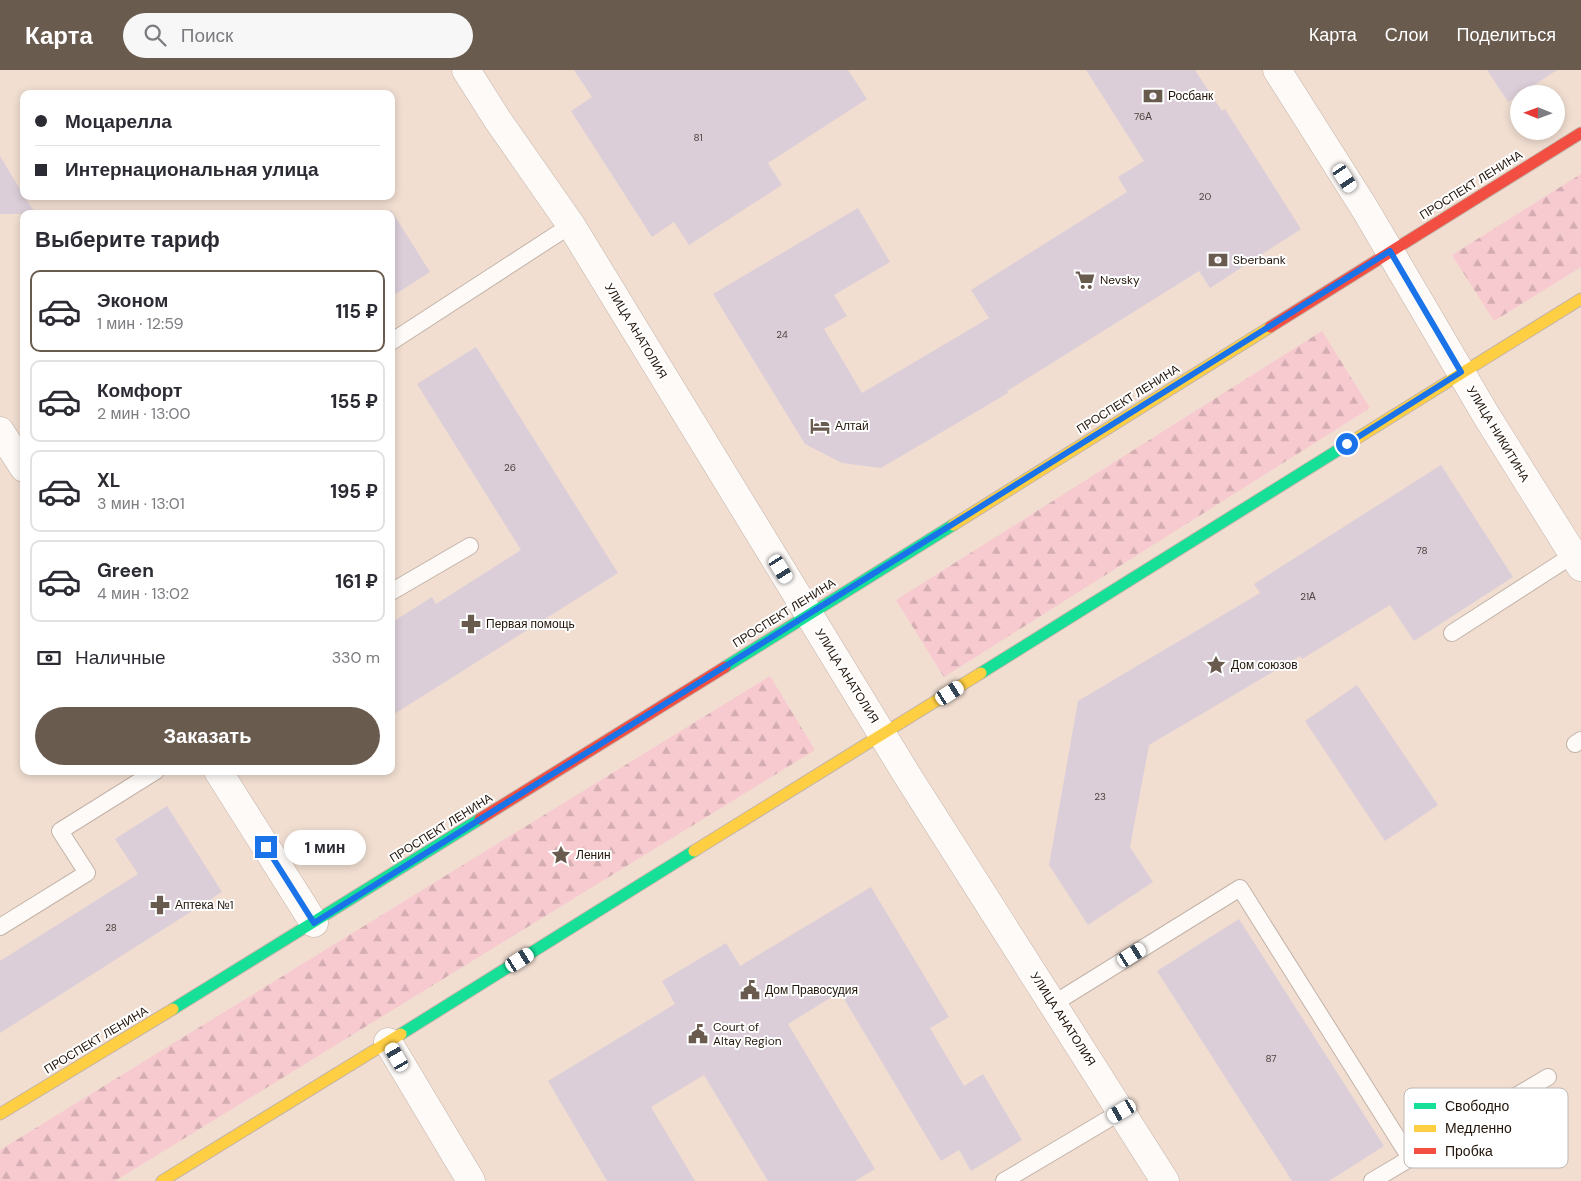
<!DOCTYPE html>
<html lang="ru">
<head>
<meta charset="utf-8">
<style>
  :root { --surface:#fff; --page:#f7f7f7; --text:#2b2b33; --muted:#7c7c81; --line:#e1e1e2; --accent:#6a5b4f }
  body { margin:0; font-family:"DM Sans",sans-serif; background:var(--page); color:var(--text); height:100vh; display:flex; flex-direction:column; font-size:19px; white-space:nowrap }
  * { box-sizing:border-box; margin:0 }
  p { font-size:16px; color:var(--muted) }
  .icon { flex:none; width:28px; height:28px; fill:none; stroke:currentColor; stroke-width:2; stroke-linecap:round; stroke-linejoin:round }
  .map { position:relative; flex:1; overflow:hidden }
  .panel { position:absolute; left:20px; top:140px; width:375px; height:565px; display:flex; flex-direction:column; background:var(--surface); border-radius:10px; box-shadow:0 2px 8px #0003 }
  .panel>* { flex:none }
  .guide { position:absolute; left:20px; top:20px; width:375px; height:110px; border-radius:10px; box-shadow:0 2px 8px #0003; display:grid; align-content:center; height:110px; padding:0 15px; background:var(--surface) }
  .needle { width:32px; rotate:271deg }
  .buttons { position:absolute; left:1510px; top:15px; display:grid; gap:10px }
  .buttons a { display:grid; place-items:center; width:55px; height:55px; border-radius:50%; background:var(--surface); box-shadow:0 2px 8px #0003; font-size:25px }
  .end { position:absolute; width:22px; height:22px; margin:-11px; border:6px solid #1a73e8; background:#fff; box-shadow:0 0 0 2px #fff }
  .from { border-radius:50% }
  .bubble { position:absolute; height:35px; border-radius:18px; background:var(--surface); box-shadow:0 2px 8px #0003; font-size:16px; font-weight:700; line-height:35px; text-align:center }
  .car { position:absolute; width:15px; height:30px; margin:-15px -8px; border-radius:6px; box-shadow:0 0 4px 1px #0007; background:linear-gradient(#fff 24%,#345 0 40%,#fff 0 76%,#345 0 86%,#fff 0) }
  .guide b { display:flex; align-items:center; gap:18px; height:48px; font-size:19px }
  .guide b+b { border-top:1px solid var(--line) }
  .guide i { width:12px; height:12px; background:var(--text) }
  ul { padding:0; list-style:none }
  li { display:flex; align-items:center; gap:15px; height:82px; margin:0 10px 8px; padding:0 5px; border:2px solid var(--line); border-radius:10px }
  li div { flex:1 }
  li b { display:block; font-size:19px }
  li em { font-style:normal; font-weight:700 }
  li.active { border-color:var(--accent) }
  li>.icon { width:45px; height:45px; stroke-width:1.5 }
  h2 { padding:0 15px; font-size:22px; line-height:60px }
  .pay { display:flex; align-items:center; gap:12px; height:55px; padding:0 15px; font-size:19px }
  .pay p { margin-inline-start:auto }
  .cta { display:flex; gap:10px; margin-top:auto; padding:10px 15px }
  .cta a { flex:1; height:58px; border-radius:30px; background:var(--accent); color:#fff; font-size:20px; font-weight:700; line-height:58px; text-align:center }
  header { display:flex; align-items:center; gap:30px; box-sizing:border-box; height:70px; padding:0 25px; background:var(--accent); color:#fff }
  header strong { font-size:24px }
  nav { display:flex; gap:28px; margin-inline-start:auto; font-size:18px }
  .search { width:350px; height:45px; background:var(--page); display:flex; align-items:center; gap:12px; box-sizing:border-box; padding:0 18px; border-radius:28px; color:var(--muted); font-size:19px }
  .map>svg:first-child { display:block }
  .forest { fill:url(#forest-firs) }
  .building { fill:#dbced8 }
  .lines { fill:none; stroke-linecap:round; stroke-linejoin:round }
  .lane-casing { stroke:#c3b3a8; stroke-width:18 }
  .street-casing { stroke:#c3b3a8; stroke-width:29 }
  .fast-casing { stroke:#c3b3a8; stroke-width:13 }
  .slow-casing { stroke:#c3b3a8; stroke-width:13 }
  .jam-casing { stroke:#c3b3a8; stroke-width:13 }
  .lane { stroke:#fdfaf8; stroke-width:16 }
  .street { stroke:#fdfaf8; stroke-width:28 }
  .fast { stroke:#16e098; stroke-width:11 }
  .slow { stroke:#ffcf43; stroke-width:11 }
  .jam { stroke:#f24e42; stroke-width:11 }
  .route { stroke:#1a73e8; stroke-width:6 }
  .labels { text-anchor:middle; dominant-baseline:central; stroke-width:4; stroke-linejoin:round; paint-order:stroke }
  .number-label { font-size:10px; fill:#50423d }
  .poi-label { font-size:12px; fill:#221409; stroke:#fff; text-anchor:start }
  .street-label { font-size:12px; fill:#221409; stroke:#fff }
  .key { fill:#fff; stroke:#bdb8b5; stroke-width:1 }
  .key-label { font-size:14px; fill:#221409 }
</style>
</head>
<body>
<header>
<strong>Карта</strong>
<div class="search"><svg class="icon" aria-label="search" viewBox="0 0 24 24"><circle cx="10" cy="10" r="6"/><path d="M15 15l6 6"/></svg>Поиск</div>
<nav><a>Карта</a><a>Слои</a><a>Поделиться</a></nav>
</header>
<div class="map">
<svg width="1581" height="1111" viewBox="0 0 1581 1111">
  <defs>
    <pattern id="forest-firs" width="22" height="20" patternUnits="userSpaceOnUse" patternTransform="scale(1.25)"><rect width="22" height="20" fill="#f7cad0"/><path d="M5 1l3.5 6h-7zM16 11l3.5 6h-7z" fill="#d3adb1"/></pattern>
  </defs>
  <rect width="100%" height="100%" fill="#f1ded1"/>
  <g class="forest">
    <path d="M1581,104v93l-87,54 -42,-66z"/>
    <path d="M1322,261l48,77 -426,269 -48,-77z"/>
    <path d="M770,606l45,74 -700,431h-115v-31z"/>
  </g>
  <g class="building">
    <path d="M574,0h274l19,29 -99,64 14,22 -93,60 -15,-23 -22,15 -81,-126 21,-14z"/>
    <path d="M1086,0h109l27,41 3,-2 76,120 -91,59 -11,-17 -192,120 1,2 -127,75 -39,-5 -37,-19 -92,-150 145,-86 32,54 -56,33 13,21 -23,13 38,64 127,-75 -18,-28 156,-98 -9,-15 26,-16z"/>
    <path d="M1487,0h70l-49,32z"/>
    <path d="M0,86l24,40 12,18h-36z"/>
    <path d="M391,140l39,62 -39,25z"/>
    <path d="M476,277l142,226 -227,143v-93l41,-26 4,7 85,-54 -104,-166z"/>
    <path d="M1441,395l72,112 -99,64 -24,-36 -88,54 -2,-3 -151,89 -19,102 23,35 -65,43 -39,-60 29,-164 182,-108 -6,-9z"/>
    <path d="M1357,615l81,120 -53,36 -80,-120z"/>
    <path d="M167,736l55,86 -222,141v-72l138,-87 -23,-35z"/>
    <path d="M871,817l78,130 -19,11 34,58 19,-12 39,66 -51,31 -12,-21 -18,11 -101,-169 -52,32 87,145 -20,12h-87l-64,-106 -53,32 44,74h-88l-59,-100 127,-77 -13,-23 64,-38 14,23z"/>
    <path d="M1239,849l145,227 -55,35h-37l-135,-210z"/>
  </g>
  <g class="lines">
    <defs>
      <g id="lane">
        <path d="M391,272l180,-117"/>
        <path d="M391,522l79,-46"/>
        <path d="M1452,563l121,-78"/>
        <path d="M1575,674l6,-4"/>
        <path d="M0,857l87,-54 -27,-42 96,-60"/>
        <path d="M1053,934l187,-116 170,270"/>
        <path d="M1004,1111l118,-70"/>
        <path d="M1372,1111l176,-104"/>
      </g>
      <g id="street">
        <path d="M466,0l31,49 74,106 336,550 258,406"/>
        <path d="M1277,0l88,139 121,206 95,152"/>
        <path d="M0,361l24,37"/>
        <path d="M218,701l96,152"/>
        <path d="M388,972l83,139"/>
      </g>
      <g id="fast">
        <path d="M725,597l228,-142"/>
        <path d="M981,603l362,-226"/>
        <path d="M173,939l307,-190"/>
        <path d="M401,964l293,-183"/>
      </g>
      <g id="slow">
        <path d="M1343,377l238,-148"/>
        <path d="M953,455l317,-198"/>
        <path d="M694,781l287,-178"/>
        <path d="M0,1044l173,-105"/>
        <path d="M162,1111l239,-147"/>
      </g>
      <g id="jam">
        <path d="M1270,257l311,-194"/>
        <path d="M480,749l245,-152"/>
      </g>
    </defs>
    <use href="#lane" class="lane-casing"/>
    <use href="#street" class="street-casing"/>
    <use href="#fast" class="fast-casing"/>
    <use href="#slow" class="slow-casing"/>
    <use href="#jam" class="jam-casing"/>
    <use href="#lane" class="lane"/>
    <use href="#street" class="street"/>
    <use href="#fast" class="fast"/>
    <use href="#slow" class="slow"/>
    <use href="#jam" class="jam"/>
  </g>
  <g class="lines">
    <path class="route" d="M266,777l48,76 1076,-672 71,121 -114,72"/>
  </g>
  <defs>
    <symbol id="bank-bare" viewBox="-9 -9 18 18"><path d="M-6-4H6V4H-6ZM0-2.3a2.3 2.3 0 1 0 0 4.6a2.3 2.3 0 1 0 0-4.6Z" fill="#6a5b4f" stroke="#fff" stroke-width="2.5" paint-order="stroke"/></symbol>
    <symbol id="supermarket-bare" viewBox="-9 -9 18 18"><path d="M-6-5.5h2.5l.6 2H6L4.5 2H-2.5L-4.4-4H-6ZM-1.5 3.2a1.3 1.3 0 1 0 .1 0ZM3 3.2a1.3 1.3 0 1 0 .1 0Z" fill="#6a5b4f" stroke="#fff" stroke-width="2.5" paint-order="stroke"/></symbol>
    <symbol id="hotel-bare" viewBox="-9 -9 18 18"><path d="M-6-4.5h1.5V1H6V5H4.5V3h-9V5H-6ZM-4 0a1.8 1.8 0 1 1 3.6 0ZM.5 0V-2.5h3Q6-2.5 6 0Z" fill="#6a5b4f" stroke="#fff" stroke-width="2.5" paint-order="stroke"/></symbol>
    <symbol id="pharmacy-bare" viewBox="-9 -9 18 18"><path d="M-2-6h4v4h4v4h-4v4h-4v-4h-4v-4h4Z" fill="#6a5b4f" stroke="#fff" stroke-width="2.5" paint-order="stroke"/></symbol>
    <symbol id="sight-bare" viewBox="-9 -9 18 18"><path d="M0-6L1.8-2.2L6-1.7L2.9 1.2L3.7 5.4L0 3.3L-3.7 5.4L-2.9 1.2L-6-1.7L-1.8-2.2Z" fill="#6a5b4f" stroke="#fff" stroke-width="2.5" paint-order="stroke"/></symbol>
    <symbol id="civic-bare" viewBox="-9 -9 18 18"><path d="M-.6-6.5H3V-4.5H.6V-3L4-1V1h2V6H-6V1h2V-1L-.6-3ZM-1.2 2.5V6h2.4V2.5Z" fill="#6a5b4f" stroke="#fff" stroke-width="2.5" paint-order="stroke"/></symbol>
  </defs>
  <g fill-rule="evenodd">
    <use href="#bank-bare" x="1139" y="12" width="28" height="28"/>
    <use href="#bank-bare" x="1204" y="176" width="28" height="28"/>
    <use href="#supermarket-bare" x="1071" y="196" width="28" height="28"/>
    <use href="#hotel-bare" x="806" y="342" width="28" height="28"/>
    <use href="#pharmacy-bare" x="457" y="540" width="28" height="28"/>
    <use href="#sight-bare" x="1202" y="581" width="28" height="28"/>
    <use href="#sight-bare" x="547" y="771" width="28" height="28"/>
    <use href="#pharmacy-bare" x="146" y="821" width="28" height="28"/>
    <use href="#civic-bare" x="736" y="906" width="28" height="28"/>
    <use href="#civic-bare" x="684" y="950" width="28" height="28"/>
  </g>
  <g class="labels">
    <g class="number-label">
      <text x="1143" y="46">76А</text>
      <text x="698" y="67">81</text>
      <text x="1205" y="126">20</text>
      <text x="782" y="264">24</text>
      <text x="510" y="397">26</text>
      <text x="1422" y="480">78</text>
      <text x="1308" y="526">21А</text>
      <text x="1100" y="726">23</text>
      <text x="111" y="857">28</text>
      <text x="1271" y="988">87</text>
    </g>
    <g class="poi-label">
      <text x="1168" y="26">Росбанк</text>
      <text x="1233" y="190">Sberbank</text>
      <text x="1100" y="210">Nevsky</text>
      <text x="835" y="356">Алтай</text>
      <text x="486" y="554">Первая помощь</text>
      <text x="1231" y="595">Дом союзов</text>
      <text x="576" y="785">Ленин</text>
      <text x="175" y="835">Аптека №1</text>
      <text x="765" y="920">Дом Правосудия</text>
      <text x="713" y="957">Court of<tspan x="713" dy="14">Altay Region</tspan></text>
    </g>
    <g class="street-label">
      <text transform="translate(1471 115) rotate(-32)">ПРОСПЕКТ ЛЕНИНА</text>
      <text transform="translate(636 261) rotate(59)">УЛИЦА АНАТОЛИЯ</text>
      <text transform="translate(1128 329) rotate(-32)">ПРОСПЕКТ ЛЕНИНА</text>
      <text transform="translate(1498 364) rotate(59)">УЛИЦА НИКИТИНА</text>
      <text transform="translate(784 543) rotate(-32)">ПРОСПЕКТ ЛЕНИНА</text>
      <text transform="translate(847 606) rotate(58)">УЛИЦА АНАТОЛИЯ</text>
      <text transform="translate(441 758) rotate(-32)">ПРОСПЕКТ ЛЕНИНА</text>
      <text transform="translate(1063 949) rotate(57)">УЛИЦА АНАТОЛИЯ</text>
      <text transform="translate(96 970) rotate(-31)">ПРОСПЕКТ ЛЕНИНА</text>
    </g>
  </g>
  <rect x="1404" y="1018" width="164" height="80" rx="8" class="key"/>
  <rect x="1414" y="1033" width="22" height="6" fill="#16e098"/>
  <rect x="1414" y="1055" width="22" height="7" fill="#ffcf43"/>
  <rect x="1414" y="1078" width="22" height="6" fill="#f24e42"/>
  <g class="key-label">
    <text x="1445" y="1041">Свободно</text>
    <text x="1445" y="1063">Медленно</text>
    <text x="1445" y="1086">Пробка</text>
  </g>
</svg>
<div class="buttons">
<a><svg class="needle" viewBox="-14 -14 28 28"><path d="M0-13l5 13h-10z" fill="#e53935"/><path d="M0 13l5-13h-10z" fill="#7c7c81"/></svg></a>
</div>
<i class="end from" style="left:1347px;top:374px"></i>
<i class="end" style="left:266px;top:777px"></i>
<div class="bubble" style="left:284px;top:760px;width:82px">1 мин</div>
<i class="car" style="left:1345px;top:108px;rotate:147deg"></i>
<i class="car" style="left:781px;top:499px;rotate:148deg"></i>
<i class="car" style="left:950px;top:623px;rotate:58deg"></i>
<i class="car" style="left:1132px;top:885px;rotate:58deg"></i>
<i class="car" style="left:520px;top:890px;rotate:58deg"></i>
<i class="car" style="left:397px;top:987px;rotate:330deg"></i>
<i class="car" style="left:1122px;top:1041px;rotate:240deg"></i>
<div class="guide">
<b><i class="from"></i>Моцарелла</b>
<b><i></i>Интернациональная улица</b>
</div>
<section class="panel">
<h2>Выберите тариф</h2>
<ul>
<li class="active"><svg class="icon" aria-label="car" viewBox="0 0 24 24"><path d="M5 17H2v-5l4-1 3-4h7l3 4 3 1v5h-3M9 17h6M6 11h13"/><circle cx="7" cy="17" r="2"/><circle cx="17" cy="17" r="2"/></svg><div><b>Эконом</b><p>1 мин · 12:59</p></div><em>115 ₽</em></li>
<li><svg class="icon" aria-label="car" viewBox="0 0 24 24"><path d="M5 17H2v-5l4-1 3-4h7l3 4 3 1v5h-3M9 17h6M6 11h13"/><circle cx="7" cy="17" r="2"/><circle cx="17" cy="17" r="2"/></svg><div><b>Комфорт</b><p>2 мин · 13:00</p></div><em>155 ₽</em></li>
<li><svg class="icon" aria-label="car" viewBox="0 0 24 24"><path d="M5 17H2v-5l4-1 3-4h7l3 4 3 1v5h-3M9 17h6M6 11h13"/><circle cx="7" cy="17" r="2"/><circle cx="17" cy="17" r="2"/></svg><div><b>XL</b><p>3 мин · 13:01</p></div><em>195 ₽</em></li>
<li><svg class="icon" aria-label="car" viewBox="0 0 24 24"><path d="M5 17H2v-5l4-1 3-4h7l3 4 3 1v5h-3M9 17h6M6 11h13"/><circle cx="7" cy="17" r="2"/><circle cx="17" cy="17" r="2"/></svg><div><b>Green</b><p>4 мин · 13:02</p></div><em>161 ₽</em></li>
</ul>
<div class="pay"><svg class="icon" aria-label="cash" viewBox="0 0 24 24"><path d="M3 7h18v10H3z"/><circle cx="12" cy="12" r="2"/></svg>Наличные<p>330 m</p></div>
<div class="cta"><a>Заказать</a></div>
</section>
</div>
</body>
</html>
